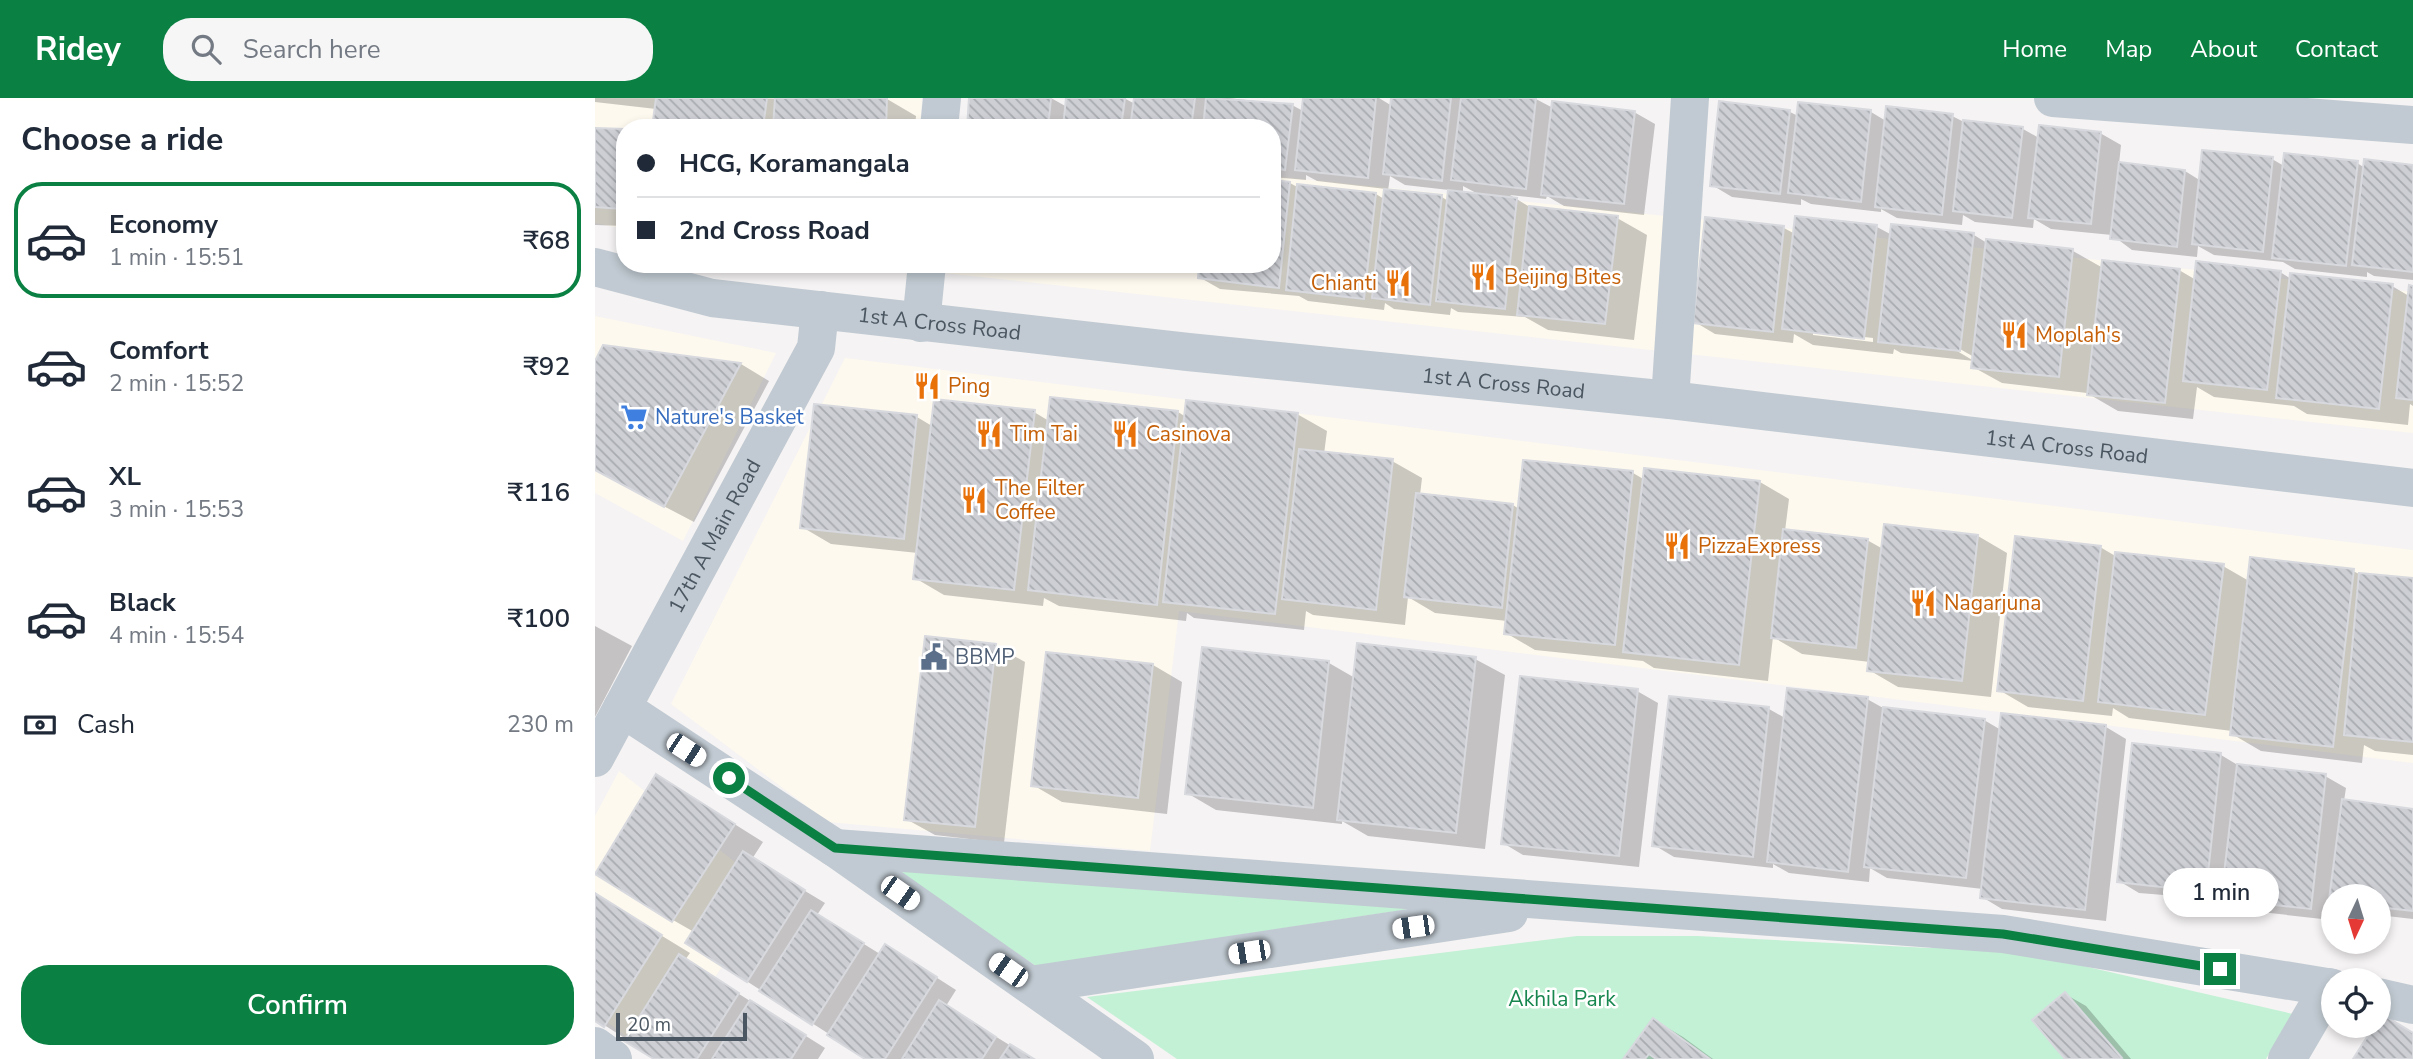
<!DOCTYPE html>
<html lang="en">
<head>
<meta charset="utf-8">
<style>
  :root { --surface:#fff; --page:#f6f6f7; --text:#1f2937; --muted:#747a83; --line:#e0e1e3; --accent:#0b8043 }
  body { margin:0; font-family:"Nunito Sans",sans-serif; background:var(--page); color:var(--text); height:100vh; display:flex; flex-direction:column; font-size:26px; white-space:nowrap }
  * { box-sizing:border-box; margin:0 }
  p { font-size:23px; color:var(--muted) }
  .icon { flex:none; width:38px; height:38px; fill:none; stroke:currentColor; stroke-width:2; stroke-linecap:round; stroke-linejoin:round }
  .map { position:relative; flex:1; overflow:hidden }
  .sheet { display:flex; flex-direction:column; background:var(--surface); width:595px }
  .sheet>* { flex:none }
  .top-card { position:absolute; left:21px; top:21px; width:665px; height:154px; border-radius:28px; box-shadow:0 4px 10px #0003; display:grid; align-content:center; height:154px; padding:0 21px; background:var(--surface) }
  .needle { width:46px; rotate:184deg }
  .buttons { position:absolute; left:1726px; top:786px; display:grid; gap:14px }
  .buttons a { display:grid; place-items:center; width:70px; height:70px; border-radius:50%; background:var(--surface); box-shadow:0 4px 10px #0003; font-size:35px }
  .scale { position:absolute; left:21px; bottom:18px; width:131px; box-sizing:border-box; padding-left:7px; border:4px solid #4a5661; border-top:0; font-size:19px; line-height:24px; white-space:nowrap; color:#4a5661; -webkit-text-stroke:5px #fff; paint-order:stroke }
  .end { position:absolute; width:32px; height:32px; margin:-16px; border:9px solid #0b8043; background:#fff; box-shadow:0 0 0 4px #fff }
  .from { border-radius:50% }
  .bubble { position:absolute; height:49px; border-radius:24px; background:var(--surface); box-shadow:0 4px 10px #0003; font-size:23px; font-weight:600; line-height:49px; text-align:center }
  .car { position:absolute; width:21px; height:42px; margin:-21px -10px; border-radius:9px; box-shadow:0 0 5px 2px #0007; background:linear-gradient(#fff 24%,#345 0 40%,#fff 0 76%,#345 0 86%,#fff 0) }
  .top-card b { display:flex; align-items:center; gap:24px; height:66px; font-size:26px }
  .top-card b+b { border-top:2px solid var(--line) }
  .top-card i { width:18px; height:18px; background:var(--text) }
  ul { padding:0; list-style:none }
  li { display:flex; align-items:center; gap:21px; height:116px; margin:0 14px 10px; padding:0 7px; border:4px solid transparent; border-radius:28px }
  li div { flex:1 }
  li b { display:block; font-size:26px }
  li em { font-style:normal; font-weight:600 }
  li.selected { border-color:var(--accent) }
  li>.icon { width:63px; height:63px; stroke-width:1.5 }
  h2 { padding:0 21px; font-size:32px; line-height:84px }
  .pay { display:flex; align-items:center; gap:18px; height:77px; padding:0 21px; font-size:26px }
  .pay p { margin-inline-start:auto }
  .primary-button { display:flex; gap:14px; margin-top:auto; padding:14px 21px }
  .primary-button a { flex:1; height:80px; border-radius:28px; background:var(--accent); color:#fff; font-size:28px; font-weight:600; line-height:80px; text-align:center }
  header { display:flex; align-items:center; gap:42px; box-sizing:border-box; height:98px; padding:0 35px; background:var(--accent); color:#fff }
  header strong { font-size:33px }
  nav { display:flex; gap:38px; margin-inline-start:auto; font-size:24px }
  .search { width:490px; height:63px; background:var(--page); display:flex; align-items:center; gap:18px; box-sizing:border-box; padding:0 24px; border-radius:28px; color:var(--muted); font-size:26px }
  main { display:flex; flex:1; min-height:0 }
  .map>svg:first-child { display:block }
  .commercial { fill:#fdf9ef }
  .green { fill:#c3f1d5 }
  .shadow { fill:#0003; fill-rule:evenodd }
  .building { fill:url(#building-back-hatch); stroke:#d7d9de; stroke-width:2 }
  .lines { fill:none; stroke-linecap:round; stroke-linejoin:round }
  .minor { stroke:#c1cad2; stroke-width:38 }
  .tertiary { stroke:#c1cad2; stroke-width:38 }
  .route { stroke:#0b8043; stroke-width:9 }
  .labels { text-anchor:middle; dominant-baseline:central; stroke-width:5; stroke-linejoin:round; paint-order:stroke }
  .food-label { font-size:21px; fill:#c56008; stroke:#fff; text-anchor:start }
  .street-label { font-size:21px; fill:#4a5661; stroke:#fff }
  .shop-label { font-size:21px; fill:#366cbe; stroke:#fff; text-anchor:start }
  .service-label { font-size:21px; fill:#4e5e75; stroke:#fff; text-anchor:start }
  .park-label { font-size:21px; fill:#17864f; stroke:#fff }
</style>
</head>
<body>
<header>
<strong>Ridey</strong>
<div class="search"><svg class="icon" aria-label="search" viewBox="0 0 24 24"><circle cx="10" cy="10" r="6"/><path d="M15 15l6 6"/></svg>Search here</div>
<nav><a>Home</a><a>Map</a><a>About</a><a>Contact</a></nav>
</header>
<main>
<section class="sheet">
<h2>Choose a ride</h2>
<ul>
<li class="selected"><svg class="icon" aria-label="car" viewBox="0 0 24 24"><path d="M5 17H2v-5l4-1 3-4h7l3 4 3 1v5h-3M9 17h6M6 11h13"/><circle cx="7" cy="17" r="2"/><circle cx="17" cy="17" r="2"/></svg><div><b>Economy</b><p>1 min · 15:51</p></div><em>₹68</em></li>
<li><svg class="icon" aria-label="car" viewBox="0 0 24 24"><path d="M5 17H2v-5l4-1 3-4h7l3 4 3 1v5h-3M9 17h6M6 11h13"/><circle cx="7" cy="17" r="2"/><circle cx="17" cy="17" r="2"/></svg><div><b>Comfort</b><p>2 min · 15:52</p></div><em>₹92</em></li>
<li><svg class="icon" aria-label="car" viewBox="0 0 24 24"><path d="M5 17H2v-5l4-1 3-4h7l3 4 3 1v5h-3M9 17h6M6 11h13"/><circle cx="7" cy="17" r="2"/><circle cx="17" cy="17" r="2"/></svg><div><b>XL</b><p>3 min · 15:53</p></div><em>₹116</em></li>
<li><svg class="icon" aria-label="car" viewBox="0 0 24 24"><path d="M5 17H2v-5l4-1 3-4h7l3 4 3 1v5h-3M9 17h6M6 11h13"/><circle cx="7" cy="17" r="2"/><circle cx="17" cy="17" r="2"/></svg><div><b>Black</b><p>4 min · 15:54</p></div><em>₹100</em></li>
</ul>
<div class="pay"><svg class="icon" aria-label="cash" viewBox="0 0 24 24"><path d="M3 7h18v10H3z"/><circle cx="12" cy="12" r="2"/></svg>Cash<p>230 m</p></div>
<div class="primary-button"><a>Confirm</a></div>
</section>
<div class="map">
<svg width="1818" height="961" viewBox="0 0 1818 961">
  <defs>
    <pattern id="building-back-hatch" width="6" height="6" patternUnits="userSpaceOnUse" patternTransform="scale(1.75)"><rect width="6" height="6" fill="#cdcfd5"/><path d="M-1 5l2 2M0 0l6 6M5-1l2 2" fill="none" stroke="#a8abb0"/></pattern>
  </defs>
  <rect width="100%" height="100%" fill="#f5f3f3"/>
  <g class="commercial">
    <path d="M0,0h327l-2,30h-295v101l-30,-6z"/>
    <path d="M677,78l1141,116v141l-1469,-160 1,-9h327z"/>
    <path d="M0,218l181,37 -93,188 -88,-48z"/>
    <path d="M250,260l1568,192v213l-1234,-152 -29,240 -322,-29 -157,-118z"/>
    <path d="M24,673l153,120 -111,168h-4l-62,-46v-197z"/>
  </g>
  <g class="green">
    <path d="M285,763l543,46 -387,59z"/>
    <path d="M982,838h120l232,12 63,-3 301,69 -27,45h-1089l-90,-62z"/>
  </g>
  <g class="shadow">
    <path d="M0,0l292,1 29,17 -1,12h-261l2,-19 -61,-7z"/>
    <path d="M376,0h80l16,9 1,-9h56l11,6v-6h93l64,7 11,6 2,-13h74l13,8 1,-8h141l19,10 81,4 21,12 -11,91 -80,-9 -17,-10 -1,3 -36,-4 23,14 84,9 30,17 -13,105 -86,-10 -23,-13 -67,-5 -7,-4 -1,7 -56,-6 -9,-6 -1,7 -76,-9 -9,-5 -79,-7 -21,-12 73,-13 18,-81 9,5v-2l77,8 8,5 2,-10 -69,-8 -11,-6v5l-34,-3v-49h-304zM795,78l15,9 44,5 -1,11 -6,-4 -54,-6zM868,88l17,9 -17,-2z"/>
    <path d="M1126,5l69,9 8,4 2,-12 71,8 15,9 66,-5 12,6 59,7 16,9 61,-5 21,12 -2,19 66,7 16,10 71,-22 12,7 73,-3 8,5 48,-1v113l-39,-4 -7,-4v5l-72,-8 -12,-7 -69,-7 -16,-9 -1,11 -65,-7 -20,-15 -61,-6 -17,-10 -1,9 -58,-6 -12,-7 -1,10 -65,-7 -16,-9v3l-70,-8 -10,-5v6l-69,-8 -20,-12z"/>
    <path d="M0,31l30,2v95l-30,-1z"/>
    <path d="M1111,121l78,9 11,6 82,-7 15,8h82l13,8 86,8 30,17 76,2 17,10 84,-8 11,7 101,7 17,10 4,-8v118l-3,-2 -2,21 -101,-11 -13,-8 -80,-9 -17,-10 -4,32 -75,-8 -31,-18 -85,-10 -29,-16 1,-6 -73,-8 -7,-4 -1,5 -80,-9 -19,-11 -1,9 -78,-9 -20,-12zM1218,233l60,7v4l-60,-7zM1358,247l21,12v4l-22,-13z"/>
    <path d="M9,249l137,17 28,17 -75,141 -99,-52v-105z"/>
    <path d="M220,308l102,11 15,9 102,-14 15,9 129,-9 8,5 111,-3 30,17 -3,23 68,7 30,17 -2,17 93,10 6,4 114,-36 12,7 115,2 29,17 -4,32 82,9 16,9 95,-13 29,17 -16,144 -93,-10 -29,-17 1,-8 -68,-8 -29,-17 -5,44 -114,-13 -11,-7 -108,-11 -29,-17 1,-12 -72,-8 -27,-16 -3,28 -92,-10 -7,-4 -2,19 -110,-12 -7,-5 -1,8 -127,-15 -15,-8 -1,8 -99,-11 -29,-17 3,-25 -87,-9 -29,-17z"/>
    <path d="M1505,449l17,10 106,9 26,15 104,-10 8,4 52,5v175l-38,-4 -11,-6 -2,18 -101,-12 -29,-17v-3l-103,-13 -16,-10 -1,8 -84,-9 -29,-17z"/>
    <path d="M0,528l37,20 -37,71z"/>
    <path d="M401,548l29,16 -21,181 -69,-8 -29,-16z"/>
    <path d="M880,561l30,16 -20,174 -117,-13 -26,-15v3l-126,-14 -29,-17 142,-130 26,15z"/>
    <path d="M558,567l29,17 -15,132 -105,-12 -29,-17z"/>
    <path d="M1042,593l21,12 -19,164 -116,-12 -20,-12z"/>
    <path d="M1076,600l98,11 16,9 82,-19 18,10 99,11 17,10 105,-3 20,12 -20,182 -104,-12 -20,-12 1,-8 -96,-11 -17,-10 -1,14 -80,-9 -16,-9v4l-99,-11 -20,-12z"/>
    <path d="M1626,657l20,12 84,9 21,12 -2,13 69,10v108l-35,-4v-19h-45l-2,24 -88,-10 -17,-10 -87,-7 -20,-12z"/>
    <path d="M90,695l78,49 -11,17 73,44 -8,12 63,39 26,4 50,32 -10,16 86,53h-164l-181,-116 7,-11 -21,-12z"/>
    <path d="M0,797l95,58 -5,7 140,88 -7,11h-161l-62,-40z"/>
    <path d="M1470,896l21,12 45,53h-64z"/>
    <path d="M1059,922l29,17 30,22h-87z"/>
  </g>
  <g class="building">
    <path d="M61,0h111l-4,30h-111z"/>
    <path d="M180,0h112l-1,30h-113z"/>
    <path d="M374,0h82l-3,30h-81z"/>
    <path d="M471,0h59l-4,30h-58z"/>
    <path d="M539,0h61l-4,30h-61z"/>
    <path d="M611,0l87,6 -8,66 -13,-2v-40h-69z"/>
    <path d="M708,0h73l-8,80 -73,-8z"/>
    <path d="M796,0h60l-9,83 -59,-7z"/>
    <path d="M866,0h75l-10,91 -75,-9z"/>
    <path d="M957,3l83,10 -11,93 -83,-9z"/>
    <path d="M1124,3l71,9 -10,84 -70,-8z"/>
    <path d="M1203,4l73,8 -10,92 -73,-9z"/>
    <path d="M1291,8l67,8 -11,101 -67,-8z"/>
    <path d="M1368,22l60,7 -11,91 -59,-7z"/>
    <path d="M1444,27l62,7 -10,92 -63,-6z"/>
    <path d="M0,30l30,1 -4,80 -26,-2z"/>
    <path d="M1607,52l71,7 -10,95 -71,-8z"/>
    <path d="M1689,55l74,8 -12,105 -74,-8z"/>
    <path d="M1769,61l49,6v107l-61,-7z"/>
    <path d="M1524,64l66,8 -8,77 -67,-8z"/>
    <path d="M677,82l18,2 -11,106 -81,-10 1,-14h73z"/>
    <path d="M702,86l79,9 -12,106 -78,-9z"/>
    <path d="M789,91l58,6 -12,110 -58,-7z"/>
    <path d="M853,92l69,8 -12,111 -69,-8z"/>
    <path d="M934,108l89,10 -13,108 -88,-9z"/>
    <path d="M1200,118l82,9 -13,114 -82,-10z"/>
    <path d="M1110,119l79,9 -11,106 -80,-9z"/>
    <path d="M1296,126l83,9 -14,118 -82,-9z"/>
    <path d="M1391,141l87,10 -14,128 -88,-9z"/>
    <path d="M1507,162l78,9 -15,134 -78,-8z"/>
    <path d="M1601,163l85,10 -14,119 -84,-9z"/>
    <path d="M1695,175l103,11 -14,125 -103,-11z"/>
    <path d="M1814,187l4,1v114l-17,-2z"/>
    <path d="M8,247l138,18 -77,144 -69,-37v-109z"/>
    <path d="M455,299l128,14 -21,194 -129,-15z"/>
    <path d="M339,301l101,11 -21,180 -101,-11z"/>
    <path d="M591,302l112,13 -23,201 -112,-12z"/>
    <path d="M219,306l103,11 -13,124 -104,-11z"/>
    <path d="M704,351l94,10 -17,151 -94,-11z"/>
    <path d="M928,362l110,11 -18,174 -111,-11z"/>
    <path d="M1049,370l116,13 -21,184 -116,-13z"/>
    <path d="M821,395l97,11 -11,104 -98,-11z"/>
    <path d="M1289,426l94,11 -16,146 -95,-10z"/>
    <path d="M1188,431l85,10 -12,109 -85,-10z"/>
    <path d="M1420,438l86,10 -18,155 -86,-10z"/>
    <path d="M1520,454l109,12 -19,151 -107,-13z"/>
    <path d="M1655,459l104,12 -21,178 -103,-12z"/>
    <path d="M1764,475l54,5v164l-69,-7z"/>
    <path d="M330,538l71,8 -21,183 -71,-7z"/>
    <path d="M762,545l119,14 -20,176 -119,-13z"/>
    <path d="M607,549l127,14 -16,147 -128,-14z"/>
    <path d="M451,554l107,12 -15,134 -107,-12z"/>
    <path d="M925,578l118,13 -19,167 -118,-12z"/>
    <path d="M1192,590l81,9 -20,175 -81,-10z"/>
    <path d="M1074,598l100,11 -16,150 -101,-11z"/>
    <path d="M1288,609l102,12 -19,159 -102,-11z"/>
    <path d="M1406,615l105,12 -21,185 -105,-12z"/>
    <path d="M1537,645l89,10 -15,139 -89,-10z"/>
    <path d="M1642,666l89,10 -15,135 -90,-10z"/>
    <path d="M61,676l79,50 -63,98 -77,-48z"/>
    <path d="M1747,701l71,10v102l-35,-4v-11h-45v5l-4,-1z"/>
    <path d="M148,753l62,39 -58,92 -62,-39z"/>
    <path d="M0,795l67,42 -58,92 -9,-6z"/>
    <path d="M216,812l53,33 -52,82 -53,-34z"/>
    <path d="M290,846l52,33 -52,82h-20l-38,-24z"/>
    <path d="M84,856l60,39 -42,66h-43l-30,-18z"/>
    <path d="M1470,894l57,66 -2,1h-55l-33,-39z"/>
    <path d="M155,902l56,35 -15,24h-79z"/>
    <path d="M344,902l57,37 -14,22h-80z"/>
    <path d="M1787,916l31,19v26h-60l21,-33h4z"/>
    <path d="M1058,920l57,41h-54l-7,-5 -4,5h-22z"/>
    <path d="M415,946l24,15h-34z"/>
  </g>
  <g class="lines">
    <g class="minor">
      <path d="M1458,0l360,27"/>
      <path d="M344,30l3,-30"/>
      <path d="M326,225l6,-59"/>
      <path d="M1075,302l20,-302"/>
      <path d="M27,610l213,140 300,211"/>
      <path id="s1" d="M0,660l221,-410 4,-38"/>
      <path d="M240,750l1168,86 330,54"/>
      <path d="M435,887l479,-72"/>
      <path d="M1783,899l35,8"/>
      <path d="M0,948l18,13"/>
      <path d="M1692,961l42,-72"/>
    </g>
    <path class="tertiary" id="s2" d="M0,169l117,31 476,54 482,48 743,88"/>
  </g>
  <g class="lines">
    <path class="route" d="M134,680l106,70 1168,86 217,35"/>
  </g>
  <defs>
    <symbol id="restaurant-bare" viewBox="-9 -9 18 18"><path d="M-5-6h1v4h1v-4h1v4h1v-4h1v5L-1.5 .5V6h-2V.5L-5-1ZM5-6V6H3V1.5H1.5Q1.5-4 5-6Z" fill="#e8710a" stroke="#fff" stroke-width="2.5" paint-order="stroke"/></symbol>
    <symbol id="supermarket-bare" viewBox="-9 -9 18 18"><path d="M-6-5.5h2.5l.6 2H6L4.5 2H-2.5L-4.4-4H-6ZM-1.5 3.2a1.3 1.3 0 1 0 .1 0ZM3 3.2a1.3 1.3 0 1 0 .1 0Z" fill="#3f7fe0" stroke="#fff" stroke-width="2.5" paint-order="stroke"/></symbol>
    <symbol id="civic-bare" viewBox="-9 -9 18 18"><path d="M-.6-6.5H3V-4.5H.6V-3L4-1V1h2V6H-6V1h2V-1L-.6-3ZM-1.2 2.5V6h2.4V2.5Z" fill="#5c6f8a" stroke="#fff" stroke-width="2.5" paint-order="stroke"/></symbol>
  </defs>
  <g fill-rule="evenodd">
    <use href="#restaurant-bare" x="869" y="160" width="38" height="38"/>
    <use href="#restaurant-bare" x="784" y="166" width="38" height="38"/>
    <use href="#restaurant-bare" x="1400" y="218" width="38" height="38"/>
    <use href="#restaurant-bare" x="313" y="269" width="38" height="38"/>
    <use href="#supermarket-bare" x="20" y="300" width="38" height="38"/>
    <use href="#restaurant-bare" x="375" y="317" width="38" height="38"/>
    <use href="#restaurant-bare" x="511" y="317" width="38" height="38"/>
    <use href="#restaurant-bare" x="360" y="383" width="38" height="38"/>
    <use href="#restaurant-bare" x="1063" y="429" width="38" height="38"/>
    <use href="#restaurant-bare" x="1309" y="486" width="38" height="38"/>
    <use href="#civic-bare" x="320" y="540" width="38" height="38"/>
  </g>
  <g class="labels">
    <g class="food-label">
      <text x="909" y="179">Beijing Bites</text>
      <text x="782" y="185" text-anchor="end">Chianti</text>
      <text x="1440" y="237">Moplah's</text>
      <text x="353" y="288">Ping</text>
      <text x="415" y="336">Tim Tai</text>
      <text x="551" y="336">Casinova</text>
      <text x="400" y="390">The Filter<tspan x="400" dy="24">Coffee</tspan></text>
      <text x="1103" y="448">PizzaExpress</text>
      <text x="1349" y="505">Nagarjuna</text>
    </g>
    <g class="street-label">
      <text stroke="none"><textPath href="#s2" startOffset="350">1st A Cross Road</textPath></text>
      <text stroke="none"><textPath href="#s2" startOffset="917">1st A Cross Road</textPath></text>
      <text stroke="none"><textPath href="#s2" startOffset="1484">1st A Cross Road</textPath></text>
      <text stroke="none"><textPath href="#s1" startOffset="252">17th A Main Road</textPath></text>
    </g>
    <g class="shop-label">
      <text x="60" y="319">Nature's Basket</text>
    </g>
    <g class="service-label">
      <text x="360" y="559">BBMP</text>
    </g>
    <g class="park-label">
      <text x="967" y="901">Akhila Park</text>
    </g>
  </g>
</svg>
<div class="buttons">
<a><svg class="needle" viewBox="-14 -14 28 28"><path d="M0-13l5 13h-10z" fill="#e53935"/><path d="M0 13l5-13h-10z" fill="#747a83"/></svg></a>
<a><svg class="icon" aria-label="locate" viewBox="0 0 24 24"><circle cx="12" cy="12" r="6"/><path d="M12 2v4M12 18v4M2 12h4M18 12h4"/></svg></a>
</div>
<div class="scale">20 m</div>
<i class="end from" style="left:134px;top:680px"></i>
<i class="end" style="left:1625px;top:871px"></i>
<div class="bubble" style="left:1568px;top:770px;width:116px">1 min</div>
<i class="car" style="left:91px;top:652px;rotate:123deg"></i>
<i class="car" style="left:305px;top:795px;rotate:125deg"></i>
<i class="car" style="left:818px;top:829px;rotate:262deg"></i>
<i class="car" style="left:654px;top:854px;rotate:261deg"></i>
<i class="car" style="left:413px;top:872px;rotate:305deg"></i>
<div class="top-card">
<b><i class="from"></i>HCG, Koramangala</b>
<b><i></i>2nd Cross Road</b>
</div>
</div>
</main>
</body>
</html>
